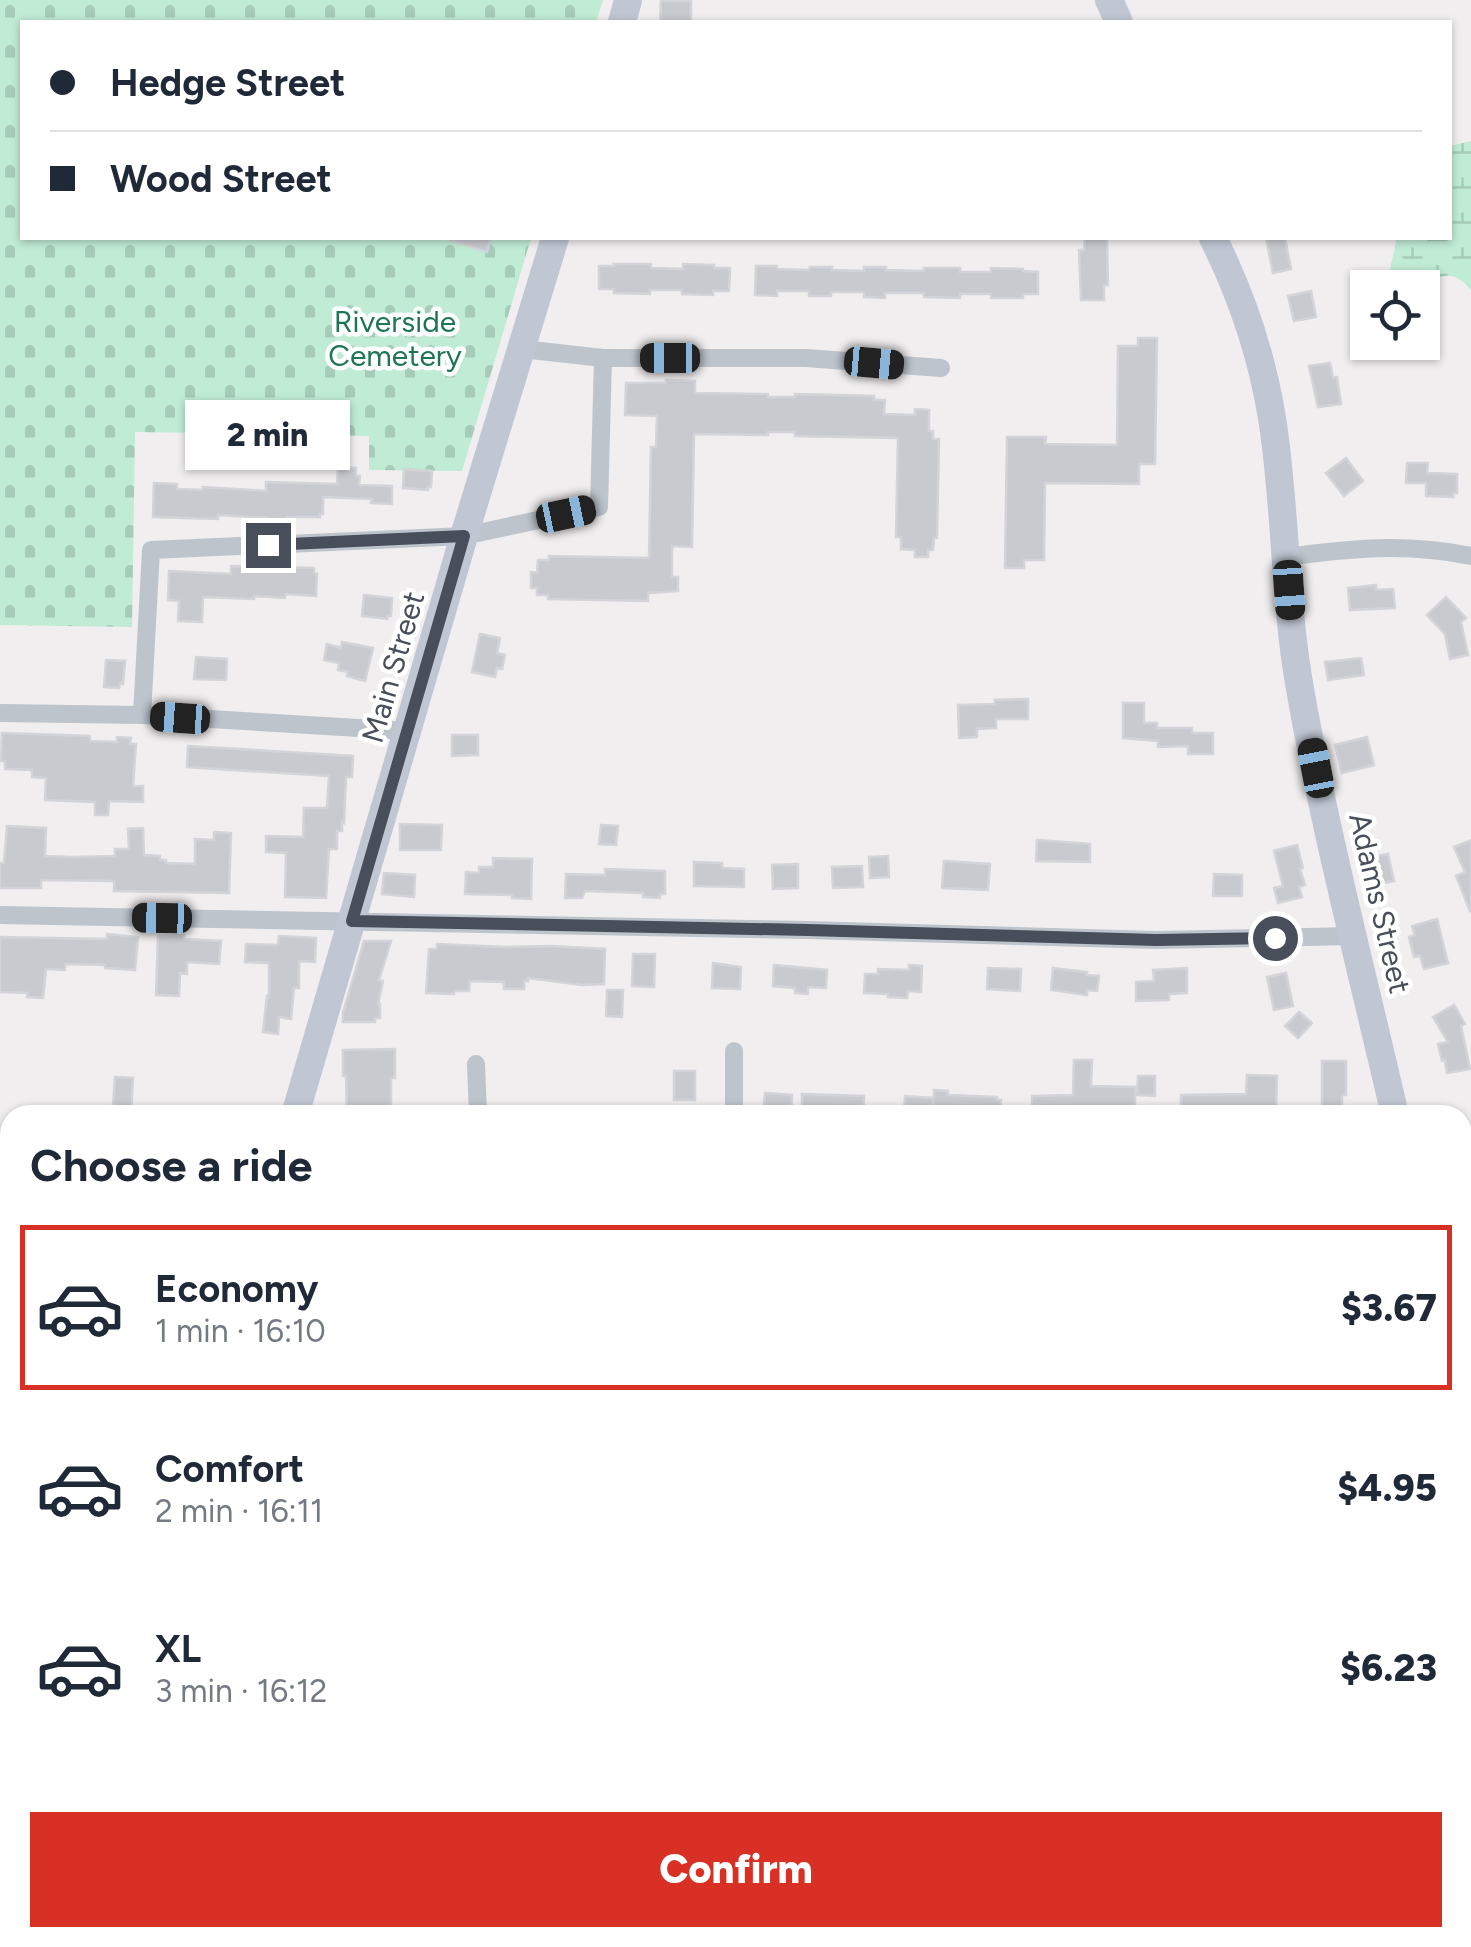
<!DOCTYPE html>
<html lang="en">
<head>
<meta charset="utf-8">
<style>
  :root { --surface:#fff; --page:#f6f6f7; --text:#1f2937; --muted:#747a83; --line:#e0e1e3; --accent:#d93025 }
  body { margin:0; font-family:Figtree,sans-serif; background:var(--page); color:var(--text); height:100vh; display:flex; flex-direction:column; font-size:38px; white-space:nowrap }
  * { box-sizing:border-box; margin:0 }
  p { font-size:32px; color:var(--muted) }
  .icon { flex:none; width:55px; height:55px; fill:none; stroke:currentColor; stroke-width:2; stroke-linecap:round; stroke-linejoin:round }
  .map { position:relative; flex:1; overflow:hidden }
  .details { position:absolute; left:0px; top:1105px; width:1472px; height:842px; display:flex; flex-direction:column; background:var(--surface); border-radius:30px 30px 0 0; box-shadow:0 2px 8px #0004 }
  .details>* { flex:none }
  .hud { position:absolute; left:20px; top:20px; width:1432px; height:220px; border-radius:0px; box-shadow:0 2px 8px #0004; display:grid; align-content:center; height:220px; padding:0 30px; background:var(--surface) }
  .buttons { position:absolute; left:1350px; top:270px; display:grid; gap:20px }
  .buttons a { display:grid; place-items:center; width:90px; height:90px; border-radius:0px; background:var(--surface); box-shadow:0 2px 8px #0004; font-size:50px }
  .end { position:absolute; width:45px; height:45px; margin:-22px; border:12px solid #484f5a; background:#fff; box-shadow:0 0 0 5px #fff }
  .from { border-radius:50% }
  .bubble { position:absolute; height:70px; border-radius:0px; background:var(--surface); box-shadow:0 2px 8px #0004; font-size:32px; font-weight:800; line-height:70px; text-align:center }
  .car { position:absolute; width:30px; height:60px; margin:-30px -15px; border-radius:12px; box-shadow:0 0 8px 2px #0007; background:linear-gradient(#222 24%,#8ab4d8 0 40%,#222 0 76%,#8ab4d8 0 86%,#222 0) }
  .hud b { display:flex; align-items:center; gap:35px; height:95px; font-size:38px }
  .hud b+b { border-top:2px solid var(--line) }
  .hud i { width:25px; height:25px; background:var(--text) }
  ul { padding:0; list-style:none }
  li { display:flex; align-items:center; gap:30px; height:165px; margin:0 20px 15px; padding:0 10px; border:5px solid transparent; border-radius:0px }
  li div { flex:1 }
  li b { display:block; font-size:38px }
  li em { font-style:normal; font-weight:800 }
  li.selected { border-color:var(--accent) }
  li>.icon { width:90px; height:90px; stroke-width:1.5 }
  h2 { padding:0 30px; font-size:45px; line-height:120px }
  .action { display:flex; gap:20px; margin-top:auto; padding:20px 30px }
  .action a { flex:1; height:115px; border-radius:0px; background:var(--accent); color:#fff; font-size:40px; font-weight:800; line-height:115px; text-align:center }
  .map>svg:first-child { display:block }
  .wetland { fill:url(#wetland-marsh) }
  .cemetery { fill:url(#cemetery-stones) }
  .building { fill:#c9cad0; stroke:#d2d4d9; stroke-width:2.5 }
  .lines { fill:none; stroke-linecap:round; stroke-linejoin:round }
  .street { stroke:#bdc4cc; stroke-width:18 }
  .secondary { stroke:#c0c7d3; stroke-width:28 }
  .route { stroke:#484f5a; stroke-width:12 }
  .labels { text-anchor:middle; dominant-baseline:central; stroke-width:9; stroke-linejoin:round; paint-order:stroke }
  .park-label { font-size:30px; fill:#1e7553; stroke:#fff }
  .street-label { font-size:30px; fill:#484f5a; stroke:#fff }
</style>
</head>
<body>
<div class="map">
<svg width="1471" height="1947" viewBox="0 0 1471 1947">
  <defs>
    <pattern id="wetland-marsh" width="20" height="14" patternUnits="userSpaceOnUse" patternTransform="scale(2.5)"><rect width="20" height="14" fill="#c0ebd5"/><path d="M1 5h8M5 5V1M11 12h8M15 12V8" fill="none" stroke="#a6cbb9"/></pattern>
    <pattern id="cemetery-stones" width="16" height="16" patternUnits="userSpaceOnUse" patternTransform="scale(2.5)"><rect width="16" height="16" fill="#c0ebd5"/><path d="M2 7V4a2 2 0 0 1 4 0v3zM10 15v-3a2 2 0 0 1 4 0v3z" fill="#a6cbb9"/></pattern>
  </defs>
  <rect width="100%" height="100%" fill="#f0eeee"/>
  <path class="wetland" d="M1471,141v149c-17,-21 -31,-17 -48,0l-1,-2 -33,-1 -2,-4 10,-45h53v-92z"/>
  <path class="cemetery" d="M0,0h603l-7,22h-574v216h509l-69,233 -93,-1v-34l-234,-4 -3,195 -132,-2z"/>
  <g class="building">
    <path d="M661,1h30v21h-31z"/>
    <path d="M450,238h41l-4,14 -37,-12z"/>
    <path d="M1085,238h22l1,47h-4v15h-23l-2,-50h5z"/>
    <path d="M1266,238h19l6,31 -18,4z"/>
    <path d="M614,264h37v4l32,1v-5l31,1v3h16l-1,23h-16v4l-31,-1v-4h-32v4l-36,-1v-4h-15v-23h16z"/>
    <path d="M756,266h21v3l32,1 1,-3h22v3l32,1v-4h22v3l38,1v-3h36v4h31v-4l32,1v2l15,1v22h-15v4h-32v-4h-31v4l-36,-1v-4h-39v5l-21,-1v-5h-33v4h-22v-5h-32v5l-22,-1z"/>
    <path d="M1311,291l5,26 -22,4 -6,-25z"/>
    <path d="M1138,338h19l-2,126h-16v20l-94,-1 -1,77h-20v8h-19l2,-131h39l-1,7 72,1 1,-99h20z"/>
    <path d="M1330,363l3,15 4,-1 4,27 -23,3 -9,-41z"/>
    <path d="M666,380l29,1v12l73,1v3h27v-3l79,2v4h11l-1,14 31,1v-6l14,1v21h4v8h6l-2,99h-3l-1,12h-5v7h-13v-7l-14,-1v-12h-5l2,-99 -103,-2v-4h-27v3l-74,-1 -2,113 -20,-1v31h6v14l-30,2v8l-100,-2v-4h-11v-7h-6v-16l6,1 1,-13h11v-4l100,2 2,-111h5l1,-31 -32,-1 1,-32h40z"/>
    <path d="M285,436h60l-1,17 -59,-2z"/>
    <path d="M1346,458l17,23 -19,15 -18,-23z"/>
    <path d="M1407,463h21l-1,10 30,1v19h-3l-1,4 -27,-1v-13h-20z"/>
    <path d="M338,467l18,1v8h4l-1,9 33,1v18l-21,-1 1,-4 -49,-2v17h-3v3h-33v5l-19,-2v-2l-50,-3v4l-65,-2 1,-34 23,1v5l26,1v-3l63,4v-9l71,2z"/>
    <path d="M404,469l28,2 -1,16h-3v3l-25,-2z"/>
    <path d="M231,566l83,2v5l3,1 -1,22 -30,-2 -1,4 -31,-2v3l-51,-2 -1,25 -24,-1 1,-20 -11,-1 1,-29 62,3z"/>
    <path d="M1376,585v5l17,-1 2,19 -45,2 -2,-22z"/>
    <path d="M364,595l28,3 -1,18h-3l-1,3 -25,-3z"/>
    <path d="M1446,597l20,21 -5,4 7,33 -18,4 -5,-25 -18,-19z"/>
    <path d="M480,634l20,4 -3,15 8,2 -3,14 -5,-1 -2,9 -23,-5z"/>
    <path d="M342,642l31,6 -8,33 -18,-5 1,-4 -10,-2 1,-7 -15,-3 3,-16 14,4z"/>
    <path d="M196,657l31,2 -1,21 -32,-1z"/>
    <path d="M1361,658l3,17 -36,5 -3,-18z"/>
    <path d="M106,660l19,1 -2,23 -3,-1 -1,5 -15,-1z"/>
    <path d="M1028,699v20h-32v9l-19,1v8l-18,1 -1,-33 37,-1v-4z"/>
    <path d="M1123,703h21v20h13v5h35v5h21v21h-25v-8l-30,1v-6l-35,-3z"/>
    <path d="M2,733l88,3v5l27,1v-5l14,1 -1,6h6l-3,42h10v16l-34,-1 -1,14h-13v-13l-50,-2 1,-22 -14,-1v-7l-27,-1v-8h-4z"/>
    <path d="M452,735h26v20l-26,1z"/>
    <path d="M1367,737l7,28 -32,8 -7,-28z"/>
    <path d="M188,746l165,10 -1,21h-6l-2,46 -2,-1v9h-5v18h-8l-3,49 -41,-1 1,-44 -20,-1v-16l37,1 1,-29h23l2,-32 -142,-9z"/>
    <path d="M400,824l42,1 -1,25h-41z"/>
    <path d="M601,825l17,1 -2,19 -17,-1z"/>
    <path d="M7,826l39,2 -1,28 28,1 42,-1v-7h14l-1,-20 15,-1 1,27 16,1v4h6v3l29,1v-25l19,1v-8l17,1 -2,60 -115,-2v-10l-73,-1v8h-41v-25h4z"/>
    <path d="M1037,840l53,4v18l-54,-1z"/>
    <path d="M1471,840v70l-1,1 -14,-35 9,-4 -11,-25z"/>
    <path d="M1297,845l6,23 -3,1 5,16 -6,2 3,10 -24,6 -4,-15 9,-2 -9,-35z"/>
    <path d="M1388,854l6,27 -16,3 -5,-27z"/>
    <path d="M888,856l1,21 -19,1 -1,-21z"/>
    <path d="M493,858l39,1 -1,40 -19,-1v-3l-47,-1 1,-22 13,1v-6h14z"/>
    <path d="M944,861l46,3 -2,26 -46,-2z"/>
    <path d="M694,862l28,1v5l22,1v18l-50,-1z"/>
    <path d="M798,864v24l-25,1 -1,-24z"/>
    <path d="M862,866l1,21 -30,1 -1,-21z"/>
    <path d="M605,869l60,2v23h-5v4l-17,-1v-4l-58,-2 -3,7h-17l1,-24 39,1z"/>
    <path d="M384,873l31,2 -1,22 -32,-3z"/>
    <path d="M1214,874l28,1v21h-29z"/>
    <path d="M1437,919l11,44 -24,6 -4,-13 -6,1 -5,-20 6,-2 -3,-9z"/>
    <path d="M107,934l31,3 -3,33 -30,-2v-3l-40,-1v6l-19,-1 -3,29 -16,-1 1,-4 -28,-1v-55l107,2z"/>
    <path d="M172,935h12v4l37,2 -2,23 -32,-2v12l-7,-1 -1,23 -23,-1 2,-59z"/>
    <path d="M279,936l37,2 -1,24 -16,-1v27h-5l-3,31 -12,-2 -1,17 -15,-2 4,-36 2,1v-34l-24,-1 1,-18 32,1z"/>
    <path d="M364,941h27l-12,39 4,1 -5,23h2v14h-5v4h-32v-9z"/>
    <path d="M437,944l67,3 47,-1 54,3 -1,35 -22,1 -54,-7v3h-4v8h-20v-7l-34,-1 -1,10h-15v3l-28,-1 3,-44h8z"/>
    <path d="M633,954h22l-1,33 -22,-1z"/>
    <path d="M713,963l28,4 -1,22 -28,-1z"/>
    <path d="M774,965l53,5 -1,18 -18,-1v7l-13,-1v-5l-22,-2z"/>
    <path d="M909,965l13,1 -1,26 -13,-1 -1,7 -19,-1v-3l-24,-1 1,-19h13v-5l31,1z"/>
    <path d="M988,968l33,1 -1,22 -33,-2z"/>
    <path d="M1053,968l34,4 -1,3 13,1 -2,15 -10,-1v5l-36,-5z"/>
    <path d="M1187,968v25l-18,1v6l-33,1v-19l18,-1 -1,-11z"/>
    <path d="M1286,973l7,33 -19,4 -7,-33z"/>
    <path d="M607,990h16l-1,27 -16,-1z"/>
    <path d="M1454,1005l11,19 -4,2 9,43 -23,4 -2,-13 -3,1 -4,-17 10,-2 -15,-25z"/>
    <path d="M1299,1012l13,11 -14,15 -13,-12z"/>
    <path d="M395,1049v29h-4v37h-44l-1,-39h-3v-26z"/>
    <path d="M1074,1060h18l-1,26 44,1v28h-103v-19l41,-1z"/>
    <path d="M1322,1061h24v34h-4v20h-20z"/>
    <rect x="674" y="1071" width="21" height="29"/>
    <path d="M1247,1075l30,1 -1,35h-12v4h-83v-20l65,-1z"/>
    <path d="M1138,1076h17v20l-18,-1z"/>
    <path d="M115,1077l18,1 -2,37h-15v-10h-3z"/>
    <path d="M934,1090l14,1v4l49,2v3h4l-1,15h-31v-3l-36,-3z"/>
    <path d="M765,1093l27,2 -1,20 -28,-1z"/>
    <path d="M802,1094l62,2 -1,19h-31v-7l-30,-2z"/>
    <path d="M905,1096l28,2 -1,17h-28z"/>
  </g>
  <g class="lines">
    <g class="street">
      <path d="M603,358h203l135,10"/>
      <path d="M1287,557c64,-9 120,-14 184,-1"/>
      <path d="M0,713l142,2 266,16"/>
      <path d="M142,715l9,-165 313,-14 135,-29 4,-149 -81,-9"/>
      <path d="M0,915l808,15 348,10 198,-4"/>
      <path d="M476,1064l2,51"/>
      <path d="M734,1115v-64"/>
      <path d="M0,1181h10"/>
      <path d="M1462,1219l9,-1"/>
      <path d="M0,1368l10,1"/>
      <path d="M0,1584h10"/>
      <path d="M0,1740l10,1"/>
      <path d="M1462,1845h9"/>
      <path d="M0,1897h10"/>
      <path d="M734,1938v9"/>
      <path d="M959,1938v9"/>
      <path d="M1283,1938v9"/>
    </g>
    <g class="secondary">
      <path d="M1109,0l10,22"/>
      <path d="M622,22l6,-22"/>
      <path d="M1213,238c28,56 49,118 59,180 14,88 12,178 27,265 25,145 63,289 96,432"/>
      <path d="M295,1115l169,-579 91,-298"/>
      <path d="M1462,1400l9,37"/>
      <path d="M292,1938v9"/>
    </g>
  </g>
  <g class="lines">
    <path class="route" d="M268,545l196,-9 -112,385 456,9 348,10 119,-2"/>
  </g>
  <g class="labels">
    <g class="park-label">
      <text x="395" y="321">Riverside<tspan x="395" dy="34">Cemetery</tspan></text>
    </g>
    <g class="street-label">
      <text transform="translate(393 667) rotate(-74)">Main Street</text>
      <text transform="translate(1380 903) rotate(77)">Adams Street</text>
    </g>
  </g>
</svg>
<div class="buttons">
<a><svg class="icon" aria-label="locate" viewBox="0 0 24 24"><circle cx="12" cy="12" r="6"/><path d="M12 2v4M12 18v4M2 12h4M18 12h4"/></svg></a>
</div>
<i class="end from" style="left:1275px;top:938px"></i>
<i class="end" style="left:268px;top:545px"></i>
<div class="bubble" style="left:185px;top:400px;width:165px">2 min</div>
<i class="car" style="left:670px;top:358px;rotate:270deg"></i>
<i class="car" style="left:874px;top:363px;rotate:95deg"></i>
<i class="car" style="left:566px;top:514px;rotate:78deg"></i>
<i class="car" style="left:1289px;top:590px;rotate:176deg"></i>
<i class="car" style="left:180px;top:718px;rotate:274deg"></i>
<i class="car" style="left:1316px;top:768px;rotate:349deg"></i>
<i class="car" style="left:162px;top:918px;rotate:271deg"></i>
<div class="hud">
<b><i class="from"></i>Hedge Street</b>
<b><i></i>Wood Street</b>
</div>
<section class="details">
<h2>Choose a ride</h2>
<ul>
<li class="selected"><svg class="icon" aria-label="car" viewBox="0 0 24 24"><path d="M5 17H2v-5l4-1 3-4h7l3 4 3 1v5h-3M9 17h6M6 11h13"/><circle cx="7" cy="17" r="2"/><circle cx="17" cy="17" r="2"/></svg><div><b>Economy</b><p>1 min · 16:10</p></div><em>$3.67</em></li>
<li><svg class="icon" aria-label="car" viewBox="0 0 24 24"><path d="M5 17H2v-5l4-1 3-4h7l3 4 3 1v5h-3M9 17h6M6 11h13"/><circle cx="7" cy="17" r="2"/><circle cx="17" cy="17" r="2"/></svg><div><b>Comfort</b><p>2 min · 16:11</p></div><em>$4.95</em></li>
<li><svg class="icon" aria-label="car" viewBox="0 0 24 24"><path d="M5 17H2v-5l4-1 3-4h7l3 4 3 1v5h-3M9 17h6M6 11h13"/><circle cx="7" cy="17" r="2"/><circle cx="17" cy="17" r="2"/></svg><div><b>XL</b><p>3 min · 16:12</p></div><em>$6.23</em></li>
</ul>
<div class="action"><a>Confirm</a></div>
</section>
</div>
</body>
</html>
